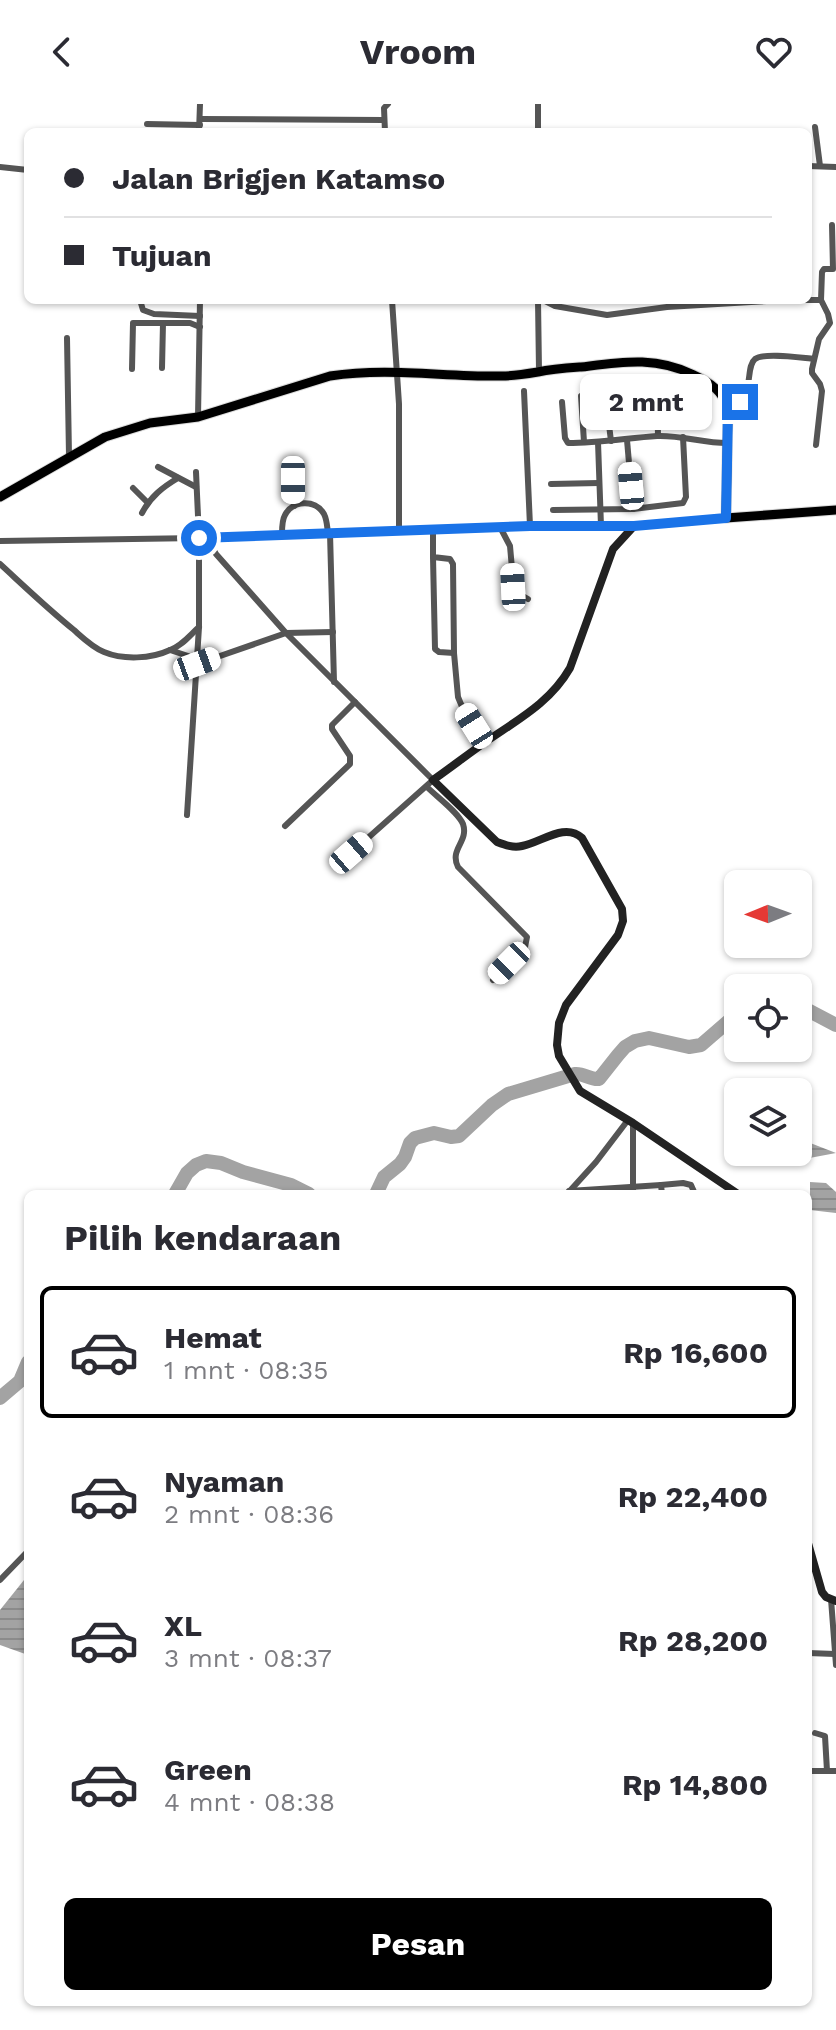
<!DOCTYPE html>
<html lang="id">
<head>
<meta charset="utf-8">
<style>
  :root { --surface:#fff; --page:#f7f7f7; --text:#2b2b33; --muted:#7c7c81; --line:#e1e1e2; --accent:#000 }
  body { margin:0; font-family:"Work Sans",sans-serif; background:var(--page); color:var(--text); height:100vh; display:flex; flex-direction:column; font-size:30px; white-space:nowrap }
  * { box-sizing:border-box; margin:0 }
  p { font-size:26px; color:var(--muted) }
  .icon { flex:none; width:44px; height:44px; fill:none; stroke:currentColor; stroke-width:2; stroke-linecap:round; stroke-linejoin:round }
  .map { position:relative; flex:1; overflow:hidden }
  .drawer { position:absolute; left:24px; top:1086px; width:788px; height:816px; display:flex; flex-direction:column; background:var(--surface); border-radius:12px; box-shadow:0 2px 6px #0004 }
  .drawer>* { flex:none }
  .hud { position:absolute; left:24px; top:24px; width:788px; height:176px; border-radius:12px; box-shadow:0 2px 6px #0004; display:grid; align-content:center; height:176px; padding:0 40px; background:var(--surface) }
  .needle { width:52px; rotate:269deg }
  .tools { position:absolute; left:724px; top:766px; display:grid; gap:16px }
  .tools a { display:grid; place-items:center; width:88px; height:88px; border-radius:12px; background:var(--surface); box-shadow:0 2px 6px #0004; font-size:40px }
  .end { position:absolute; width:36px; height:36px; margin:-18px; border:10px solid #1a73e8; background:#fff; box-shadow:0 0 0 4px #fff }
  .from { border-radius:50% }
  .bubble { position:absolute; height:56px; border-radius:12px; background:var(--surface); box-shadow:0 2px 6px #0004; font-size:26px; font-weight:700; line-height:56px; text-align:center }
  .car { position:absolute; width:24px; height:48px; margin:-24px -12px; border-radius:10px; box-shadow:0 0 6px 2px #0007; background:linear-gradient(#fff 24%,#345 0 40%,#fff 0 76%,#345 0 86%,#fff 0) }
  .hud b { display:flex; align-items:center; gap:28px; height:76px; font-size:30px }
  .hud b+b { border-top:2px solid var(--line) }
  .hud i { width:20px; height:20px; background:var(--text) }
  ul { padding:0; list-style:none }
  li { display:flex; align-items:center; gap:24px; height:132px; margin:0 16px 12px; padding:0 24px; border:4px solid transparent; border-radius:12px }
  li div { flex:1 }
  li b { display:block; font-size:30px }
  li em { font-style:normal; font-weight:700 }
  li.on { border-color:var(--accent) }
  li>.icon { width:72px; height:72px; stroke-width:1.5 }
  h2 { padding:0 40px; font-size:36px; line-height:96px }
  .cta { display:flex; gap:16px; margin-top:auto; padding:16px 40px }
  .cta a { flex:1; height:92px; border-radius:12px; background:var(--accent); color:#fff; font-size:32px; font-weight:700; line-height:92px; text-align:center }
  header { display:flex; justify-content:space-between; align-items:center; height:104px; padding:0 40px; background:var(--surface); font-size:36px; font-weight:700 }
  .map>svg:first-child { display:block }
  .water { fill:url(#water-rules) }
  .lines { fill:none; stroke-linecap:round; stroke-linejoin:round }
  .river { stroke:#a3a3a3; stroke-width:14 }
  .primary-casing { stroke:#dbdbdb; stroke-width:11 }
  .street { stroke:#555; stroke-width:6 }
  .secondary { stroke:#222; stroke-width:8 }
  .primary { stroke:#000; stroke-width:9 }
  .route { stroke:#1a73e8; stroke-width:10 }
</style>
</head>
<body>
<header><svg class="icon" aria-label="back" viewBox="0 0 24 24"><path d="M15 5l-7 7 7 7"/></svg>Vroom<svg class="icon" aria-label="heart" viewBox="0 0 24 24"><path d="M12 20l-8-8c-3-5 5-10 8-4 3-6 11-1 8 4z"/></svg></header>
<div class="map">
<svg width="836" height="1926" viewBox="0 0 836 1926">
  <defs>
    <pattern id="water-rules" width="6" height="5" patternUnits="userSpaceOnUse" patternTransform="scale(2)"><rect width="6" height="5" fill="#a3a3a3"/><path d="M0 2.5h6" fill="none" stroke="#8b8b8b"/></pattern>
  </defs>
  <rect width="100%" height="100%" fill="#fff"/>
  <g class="water">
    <path d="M800,1035l36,14 -37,7z"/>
    <path d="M765,1048h25l-1,12 -24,-1z"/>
    <path d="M810,1078l16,1 10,9v21l-26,-3z"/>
    <path d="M28,1471v80l-28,-10v-35z"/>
  </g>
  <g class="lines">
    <g class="river">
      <path d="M798,901l38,20"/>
      <path d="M175,1090l12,-21 9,-8 10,-4 15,2 22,9 48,13 18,9"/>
      <path d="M376,1090l8,-17 16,-13 5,-7 5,-14 5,-5 19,-5 17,4 8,-1 33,-31 16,-11 67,-20c9,-1 15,6 24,5l19,-24 7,-8 10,-6 14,-3 40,9 12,-2 37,-32"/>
      <path d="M0,1294l20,-17 8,-19"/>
    </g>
    <defs>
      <path id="primary" d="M0,393l105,-60 45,-14 48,-6 132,-41c58,-9 114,1 172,0 12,0 24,-2 36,-4 14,-3 29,-4 43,-5 41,-5 74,-11 113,8 16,7 28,16 34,33l-2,110 110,-8"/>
    </defs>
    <use href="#primary" class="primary-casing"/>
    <g class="street">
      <path d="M200,15l184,1"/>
      <path d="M147,20l53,1"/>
      <path d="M815,23l5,39"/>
      <path d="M199,28l1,-28"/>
      <path d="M385,28l-1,-24 4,-4"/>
      <path d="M538,28v-28"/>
      <path d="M808,62l28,1"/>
      <path d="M0,63l28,3"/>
      <path d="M140,196l3,10 11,4 46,2"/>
      <path d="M392,196l7,104v127"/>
      <path d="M538,196l1,71"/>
      <path d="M543,196l12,6 52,9 60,-8 117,-7h37l7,14 2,9 -11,16 -7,30v4l8,11 2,7 -6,54"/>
      <path d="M821,196l1,-28 2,-3h9l-1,-44"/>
      <path d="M67,234l2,118"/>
      <path d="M162,264l1,-45h27l10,4"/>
      <path d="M132,265l1,-46h30"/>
      <path d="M604,281l7,56"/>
      <path d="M657,284l1,48"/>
      <path d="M524,287l6,135"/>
      <path d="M581,292l3,46"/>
      <path d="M562,298l3,36 3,5c30,0 60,-5 89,-7 24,-1 46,7 70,7"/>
      <path d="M728,304c29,-10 16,-40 27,-49 10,-7 47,-1 59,0"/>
      <path d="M198,313l2,-117"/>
      <path d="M627,336l6,69"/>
      <path d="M598,338l3,84"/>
      <path d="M158,363l38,20"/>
      <path d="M293,376l1,26"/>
      <path d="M551,380l48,-1"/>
      <path d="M133,384l15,15"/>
      <path d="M553,406l80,-1 50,-6 3,-6 -3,-60"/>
      <path d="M142,409c9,-17 21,-26 36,-35"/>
      <path d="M500,423l10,19 4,45 14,8"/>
      <path d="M433,425v28l17,2 3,5 1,89 4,44 5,12 21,34"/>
      <path d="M330,429l4,149"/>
      <path d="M282,430c0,-6 0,-14 3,-19 8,-15 30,-16 39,-1 3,6 3,12 4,19"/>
      <path d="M207,434l9,16 70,79 147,147 -82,73"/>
      <path d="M0,437l199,-3 331,-12h104"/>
      <path d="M433,453l2,92 4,3 15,1"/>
      <path d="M0,460c24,22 48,45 74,66 9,8 18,17 30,22 19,8 47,7 66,-2 12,-4 20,-15 29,-23"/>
      <path d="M170,546l18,6 8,5"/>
      <path d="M197,560l89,-31 47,-1"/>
      <path d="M427,683c10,10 31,25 36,37 6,18 -14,25 -5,43l69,70 -2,10 -32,33"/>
      <path d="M187,711l12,-188v-89l-3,-66"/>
      <path d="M285,722l65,-62v-8l-18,-27v-4l23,-23"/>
      <path d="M569,1087l92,-6"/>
      <path d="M567,1090l29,-32 32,-42"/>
      <path d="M633,1090v-71"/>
      <path d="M662,1090l-1,-9 22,-2 8,2 4,9"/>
      <path d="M0,1476l28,-29"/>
      <path d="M831,1495l5,66"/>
      <path d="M808,1549l27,1"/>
      <path d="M815,1629l10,3 2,35"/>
      <path d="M808,1667h28"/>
    </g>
    <g class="secondary">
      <path d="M726,414l-92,8 -21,23 -43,119c-20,35 -53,52 -86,75 -17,12 -34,25 -51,37l64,62c8,3 16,6 25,4 20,-4 43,-24 60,-8l40,71 1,12 -5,14 -52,70 -7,18 -2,22 2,11 21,35 53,32 105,71"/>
      <path d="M808,1439l14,49 4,5 10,4"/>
    </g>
    <use href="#primary" class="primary"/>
  </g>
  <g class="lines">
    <path class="route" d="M199,434l331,-12h104l92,-8 2,-110 12,-6"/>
  </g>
</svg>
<div class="tools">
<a><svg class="needle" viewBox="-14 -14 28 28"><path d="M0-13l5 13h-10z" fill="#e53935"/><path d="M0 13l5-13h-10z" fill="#7c7c81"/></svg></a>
<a><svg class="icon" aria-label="locate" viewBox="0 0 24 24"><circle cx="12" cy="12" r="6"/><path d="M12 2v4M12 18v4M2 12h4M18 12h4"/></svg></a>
<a><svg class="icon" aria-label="layers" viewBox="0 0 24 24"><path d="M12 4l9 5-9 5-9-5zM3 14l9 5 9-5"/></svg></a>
</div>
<i class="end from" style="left:199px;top:434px"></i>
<i class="end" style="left:740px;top:298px"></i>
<div class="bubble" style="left:580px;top:270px;width:132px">2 mnt</div>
<i class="car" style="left:293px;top:376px;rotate:180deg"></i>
<i class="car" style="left:631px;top:382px;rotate:355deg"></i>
<i class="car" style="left:513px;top:483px;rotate:357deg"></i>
<i class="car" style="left:197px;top:560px;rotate:70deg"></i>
<i class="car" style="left:474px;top:622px;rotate:328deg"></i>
<i class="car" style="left:351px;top:749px;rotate:49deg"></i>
<i class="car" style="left:509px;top:859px;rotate:225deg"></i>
<div class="hud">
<b><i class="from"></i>Jalan Brigjen Katamso</b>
<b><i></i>Tujuan</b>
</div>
<section class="drawer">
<h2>Pilih kendaraan</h2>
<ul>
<li class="on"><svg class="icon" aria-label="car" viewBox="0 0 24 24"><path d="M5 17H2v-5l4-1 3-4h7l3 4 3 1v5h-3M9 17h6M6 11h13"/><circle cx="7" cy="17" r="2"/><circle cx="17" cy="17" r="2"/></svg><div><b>Hemat</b><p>1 mnt · 08:35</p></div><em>Rp 16,600</em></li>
<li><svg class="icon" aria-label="car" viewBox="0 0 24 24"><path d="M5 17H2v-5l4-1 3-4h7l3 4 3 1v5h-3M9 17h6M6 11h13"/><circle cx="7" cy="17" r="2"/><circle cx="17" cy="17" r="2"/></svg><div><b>Nyaman</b><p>2 mnt · 08:36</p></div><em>Rp 22,400</em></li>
<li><svg class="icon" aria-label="car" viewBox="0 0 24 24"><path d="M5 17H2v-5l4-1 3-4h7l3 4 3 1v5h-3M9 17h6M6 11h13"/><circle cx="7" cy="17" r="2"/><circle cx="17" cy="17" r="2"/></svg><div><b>XL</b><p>3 mnt · 08:37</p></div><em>Rp 28,200</em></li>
<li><svg class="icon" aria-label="car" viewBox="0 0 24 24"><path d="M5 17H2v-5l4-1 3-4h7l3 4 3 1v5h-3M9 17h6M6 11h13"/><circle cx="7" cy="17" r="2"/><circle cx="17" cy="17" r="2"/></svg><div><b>Green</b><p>4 mnt · 08:38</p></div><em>Rp 14,800</em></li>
</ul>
<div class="cta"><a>Pesan</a></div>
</section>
</div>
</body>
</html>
